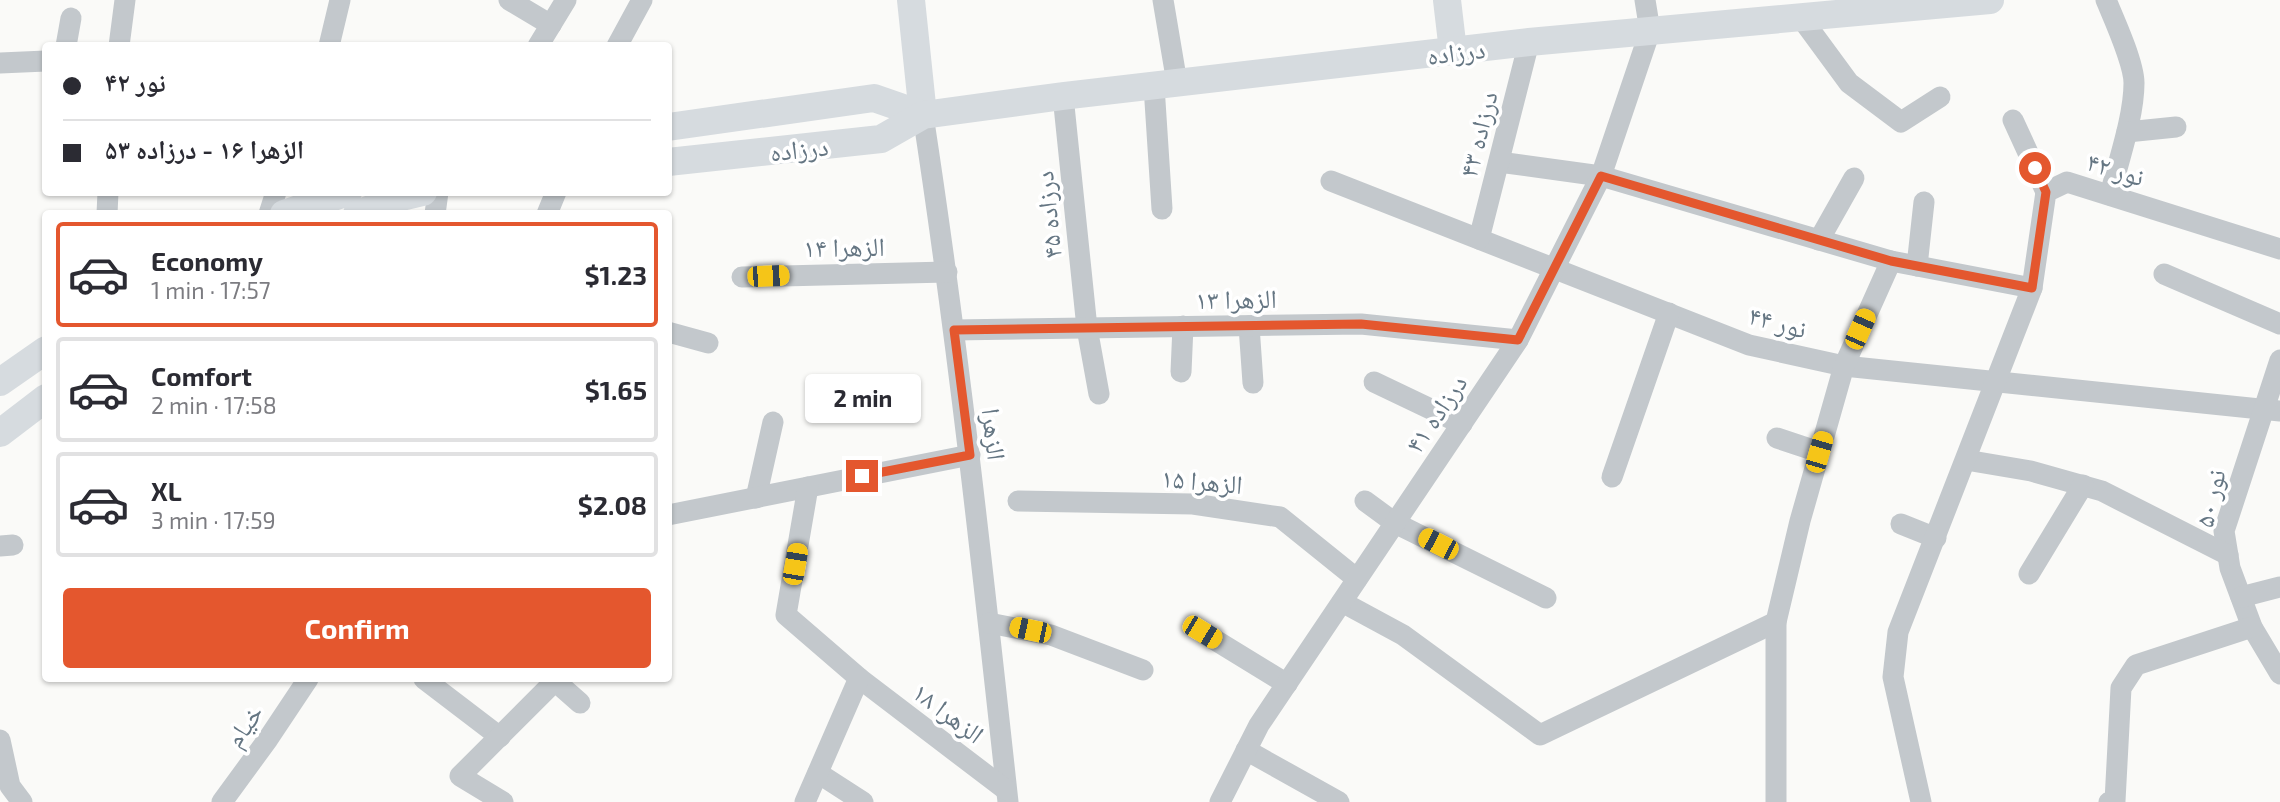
<!DOCTYPE html>
<html lang="en">
<head>
<meta charset="utf-8">
<style>
  :root { --surface:#fff; --page:#f7f7f7; --text:#2b2b33; --muted:#7c7c81; --line:#e1e1e2; --accent:#e4572e }
  body { margin:0; font-family:"Exo 2","Noto Naskh Arabic",sans-serif; background:var(--page); color:var(--text); height:100vh; display:flex; flex-direction:column; font-size:26px; white-space:nowrap }
  * { box-sizing:border-box; margin:0 }
  p { font-size:23px; color:var(--muted) }
  .icon { flex:none; width:38px; height:38px; fill:none; stroke:currentColor; stroke-width:2; stroke-linecap:round; stroke-linejoin:round }
  .map { position:relative; flex:1; overflow:hidden }
  .panel { position:absolute; left:42px; top:210px; width:630px; height:472px; display:flex; flex-direction:column; background:var(--surface); border-radius:7px; box-shadow:0 2px 5px #0004 }
  .panel>* { flex:none }
  .top-card { position:absolute; left:42px; top:42px; width:630px; height:154px; border-radius:7px; box-shadow:0 2px 5px #0004; display:grid; align-content:center; height:154px; padding:0 21px; background:var(--surface) }
  .end { position:absolute; width:32px; height:32px; margin:-16px; border:9px solid #e4572e; background:#fff; box-shadow:0 0 0 4px #fff }
  .from { border-radius:50% }
  .bubble { position:absolute; height:49px; border-radius:7px; background:var(--surface); box-shadow:0 2px 5px #0004; font-size:23px; font-weight:700; line-height:49px; text-align:center }
  .car { position:absolute; width:21px; height:42px; margin:-21px -10px; border-radius:9px; box-shadow:0 0 5px 2px #0007; background:linear-gradient(#f5c518 24%,#345 0 40%,#f5c518 0 76%,#345 0 86%,#f5c518 0) }
  .top-card b { display:flex; align-items:center; gap:24px; height:66px; font-size:26px }
  .top-card b+b { border-top:2px solid var(--line) }
  .top-card i { width:18px; height:18px; background:var(--text) }
  ul { padding:12px 0 0; list-style:none }
  li { display:flex; align-items:center; gap:21px; height:105px; margin:0 14px 10px; padding:0 7px; border:4px solid var(--line); border-radius:7px }
  li div { flex:1 }
  li b { display:block; font-size:26px }
  li em { font-style:normal; font-weight:700 }
  li.selected { border-color:var(--accent) }
  li>.icon { width:63px; height:63px; stroke-width:1.5 }
  .button { display:flex; gap:14px; margin-top:auto; padding:14px 21px }
  .button a { flex:1; height:80px; border-radius:7px; background:var(--accent); color:#fff; font-size:28px; font-weight:700; line-height:80px; text-align:center }
  .map>svg:first-child { display:block }
  .lines { fill:none; stroke-linecap:round; stroke-linejoin:round }
  .street { stroke:#c3c8cc; stroke-width:21 }
  .secondary { stroke:#d6dbdf; stroke-width:28 }
  .route { stroke:#e4572e; stroke-width:9 }
  .labels { text-anchor:middle; dominant-baseline:central; stroke-width:7; stroke-linejoin:round; paint-order:stroke }
  .street-label { font-size:26px; fill:#657683; stroke:#fff }
</style>
</head>
<body>
<div class="map">
<svg width="2280" height="802" viewBox="0 0 2280 802">
  <rect width="100%" height="100%" fill="#fafaf8"/>
  <g class="lines">
    <g class="street">
      <path d="M509,0l42,25"/>
      <path d="M1163,0l14,83"/>
      <path d="M2106,0c8,19 28,63 28,83 0,34 -16,79 -24,112"/>
      <path d="M1802,19l47,64 52,39 39,-25"/>
      <path d="M66,46l5,-28"/>
      <path d="M119,46l6,-46"/>
      <path d="M329,46l11,-46"/>
      <path d="M538,46l28,-46"/>
      <path d="M617,46l25,-46"/>
      <path d="M0,63l46,-2"/>
      <path d="M1154,86l8,123"/>
      <path d="M1063,96l24,232 12,66"/>
      <path d="M923,115c35,228 60,457 85,687"/>
      <path d="M2013,120l33,72"/>
      <path d="M2127,132l49,-5"/>
      <path d="M1499,162l102,14 290,85 141,27"/>
      <path d="M1331,181l418,164 95,21 436,45"/>
      <path d="M107,214l1,-22"/>
      <path d="M269,214l7,-22"/>
      <path d="M435,214l3,-22"/>
      <path d="M547,214l9,-22"/>
      <path d="M1479,239l50,-197"/>
      <path d="M1819,240l35,-62"/>
      <path d="M1917,266l7,-64"/>
      <path d="M2164,274l116,50"/>
      <path d="M742,277l205,-5"/>
      <path d="M1249,326l4,57"/>
      <path d="M954,330l407,-6 157,16"/>
      <path d="M668,332l40,11"/>
      <path d="M2280,360l-56,171 6,37 22,59 28,47"/>
      <path d="M1181,372l2,-46"/>
      <path d="M1374,382l88,42"/>
      <path d="M1777,438l42,14"/>
      <path d="M1966,460l65,11 71,20 126,64"/>
      <path d="M1612,477l57,-164"/>
      <path d="M756,498l17,-76"/>
      <path d="M1018,501l175,3 87,13 77,62"/>
      <path d="M1365,501l30,22 151,75"/>
      <path d="M668,515l302,-60"/>
      <path d="M1901,524l35,14"/>
      <path d="M0,546l13,-1"/>
      <path d="M2029,574l54,-89"/>
      <path d="M2241,597l39,-10"/>
      <path d="M1342,602l61,33 137,100 236,-113"/>
      <path d="M989,623l62,12 92,35"/>
      <path d="M1202,632l85,52"/>
      <path d="M859,678l147,112"/>
      <path d="M424,679l76,58"/>
      <path d="M0,740l10,46 12,16"/>
      <path d="M1246,750l93,52"/>
      <path d="M818,773l45,29"/>
      <path d="M222,802l46,-63 40,-60"/>
      <path d="M503,802l-43,-26 95,-95 25,22"/>
      <path d="M805,802l54,-124 -73,-63 22,-128"/>
      <path d="M1220,802l39,-77 259,-385 83,-164 49,-145 -5,-31"/>
      <path d="M1776,802v-180l24,-101 44,-155 47,-105"/>
      <path d="M1921,802l-28,-125 5,-45 134,-344 14,-96 21,-10 213,67"/>
      <path d="M2109,802l6,-1 6,-113 15,-23 116,-38"/>
    </g>
    <g class="secondary">
      <path d="M911,0l12,115"/>
      <path d="M1447,0l6,51"/>
      <path d="M668,127l206,-29 49,17"/>
      <path d="M668,162l213,-23 42,-24 140,-19 466,-54 461,-42"/>
      <path d="M284,214l64,-22"/>
      <path d="M357,214l45,-17 21,-5"/>
      <path d="M0,382l46,-32"/>
      <path d="M0,433l46,-35"/>
    </g>
  </g>
  <g class="lines">
    <path class="route" d="M862,476l108,-21 -16,-125 407,-6 157,16 83,-164 290,85 141,27 14,-96 -11,-24"/>
  </g>
  <g class="labels">
    <g class="street-label">
      <text transform="translate(1456 51) rotate(-7)">درزاده</text>
      <text transform="translate(1477 134) rotate(-76)">درزاده ۴۳</text>
      <text transform="translate(799 148) rotate(-6)">درزاده</text>
      <text transform="translate(2116 168) rotate(17)">نور ۴۲</text>
      <text transform="translate(1047 215) rotate(-96)">درزاده ۴۵</text>
      <text transform="translate(844 246) rotate(-1)">الزهرا ۱۴</text>
      <text transform="translate(1236 298) rotate(-1)">الزهرا ۱۳</text>
      <text transform="translate(1778 321) rotate(15)">نور ۴۴</text>
      <text transform="translate(1435 413) rotate(-56)">درزاده ۴۱</text>
      <text transform="translate(995 434) rotate(83)">الزهرا</text>
      <text transform="translate(1202 480) rotate(5)">الزهرا ۱۵</text>
      <text transform="translate(2209 498) rotate(-77)">نور ۵۰</text>
      <text transform="translate(949 712) rotate(37)">الزهرا ۱۸</text>
      <text transform="translate(243 725) rotate(-55)">خیام</text>
    </g>
  </g>
</svg>
<i class="end from" style="left:2035px;top:168px"></i>
<i class="end" style="left:862px;top:476px"></i>
<div class="bubble" style="left:805px;top:374px;width:116px">2 min</div>
<i class="car" style="left:768px;top:276px;rotate:88deg"></i>
<i class="car" style="left:1860px;top:329px;rotate:24deg"></i>
<i class="car" style="left:1819px;top:452px;rotate:16deg"></i>
<i class="car" style="left:1438px;top:544px;rotate:297deg"></i>
<i class="car" style="left:795px;top:564px;rotate:10deg"></i>
<i class="car" style="left:1030px;top:630px;rotate:282deg"></i>
<i class="car" style="left:1202px;top:632px;rotate:121deg"></i>
<div class="top-card">
<b><i class="from"></i>نور ۴۲</b>
<b><i></i>الزهرا ۱۶ - درزاده ۵۳</b>
</div>
<section class="panel">
<ul>
<li class="selected"><svg class="icon" aria-label="car" viewBox="0 0 24 24"><path d="M5 17H2v-5l4-1 3-4h7l3 4 3 1v5h-3M9 17h6M6 11h13"/><circle cx="7" cy="17" r="2"/><circle cx="17" cy="17" r="2"/></svg><div><b>Economy</b><p>1 min · 17:57</p></div><em>$1.23</em></li>
<li><svg class="icon" aria-label="car" viewBox="0 0 24 24"><path d="M5 17H2v-5l4-1 3-4h7l3 4 3 1v5h-3M9 17h6M6 11h13"/><circle cx="7" cy="17" r="2"/><circle cx="17" cy="17" r="2"/></svg><div><b>Comfort</b><p>2 min · 17:58</p></div><em>$1.65</em></li>
<li><svg class="icon" aria-label="car" viewBox="0 0 24 24"><path d="M5 17H2v-5l4-1 3-4h7l3 4 3 1v5h-3M9 17h6M6 11h13"/><circle cx="7" cy="17" r="2"/><circle cx="17" cy="17" r="2"/></svg><div><b>XL</b><p>3 min · 17:59</p></div><em>$2.08</em></li>
</ul>
<div class="button"><a>Confirm</a></div>
</section>
</div>
</body>
</html>
